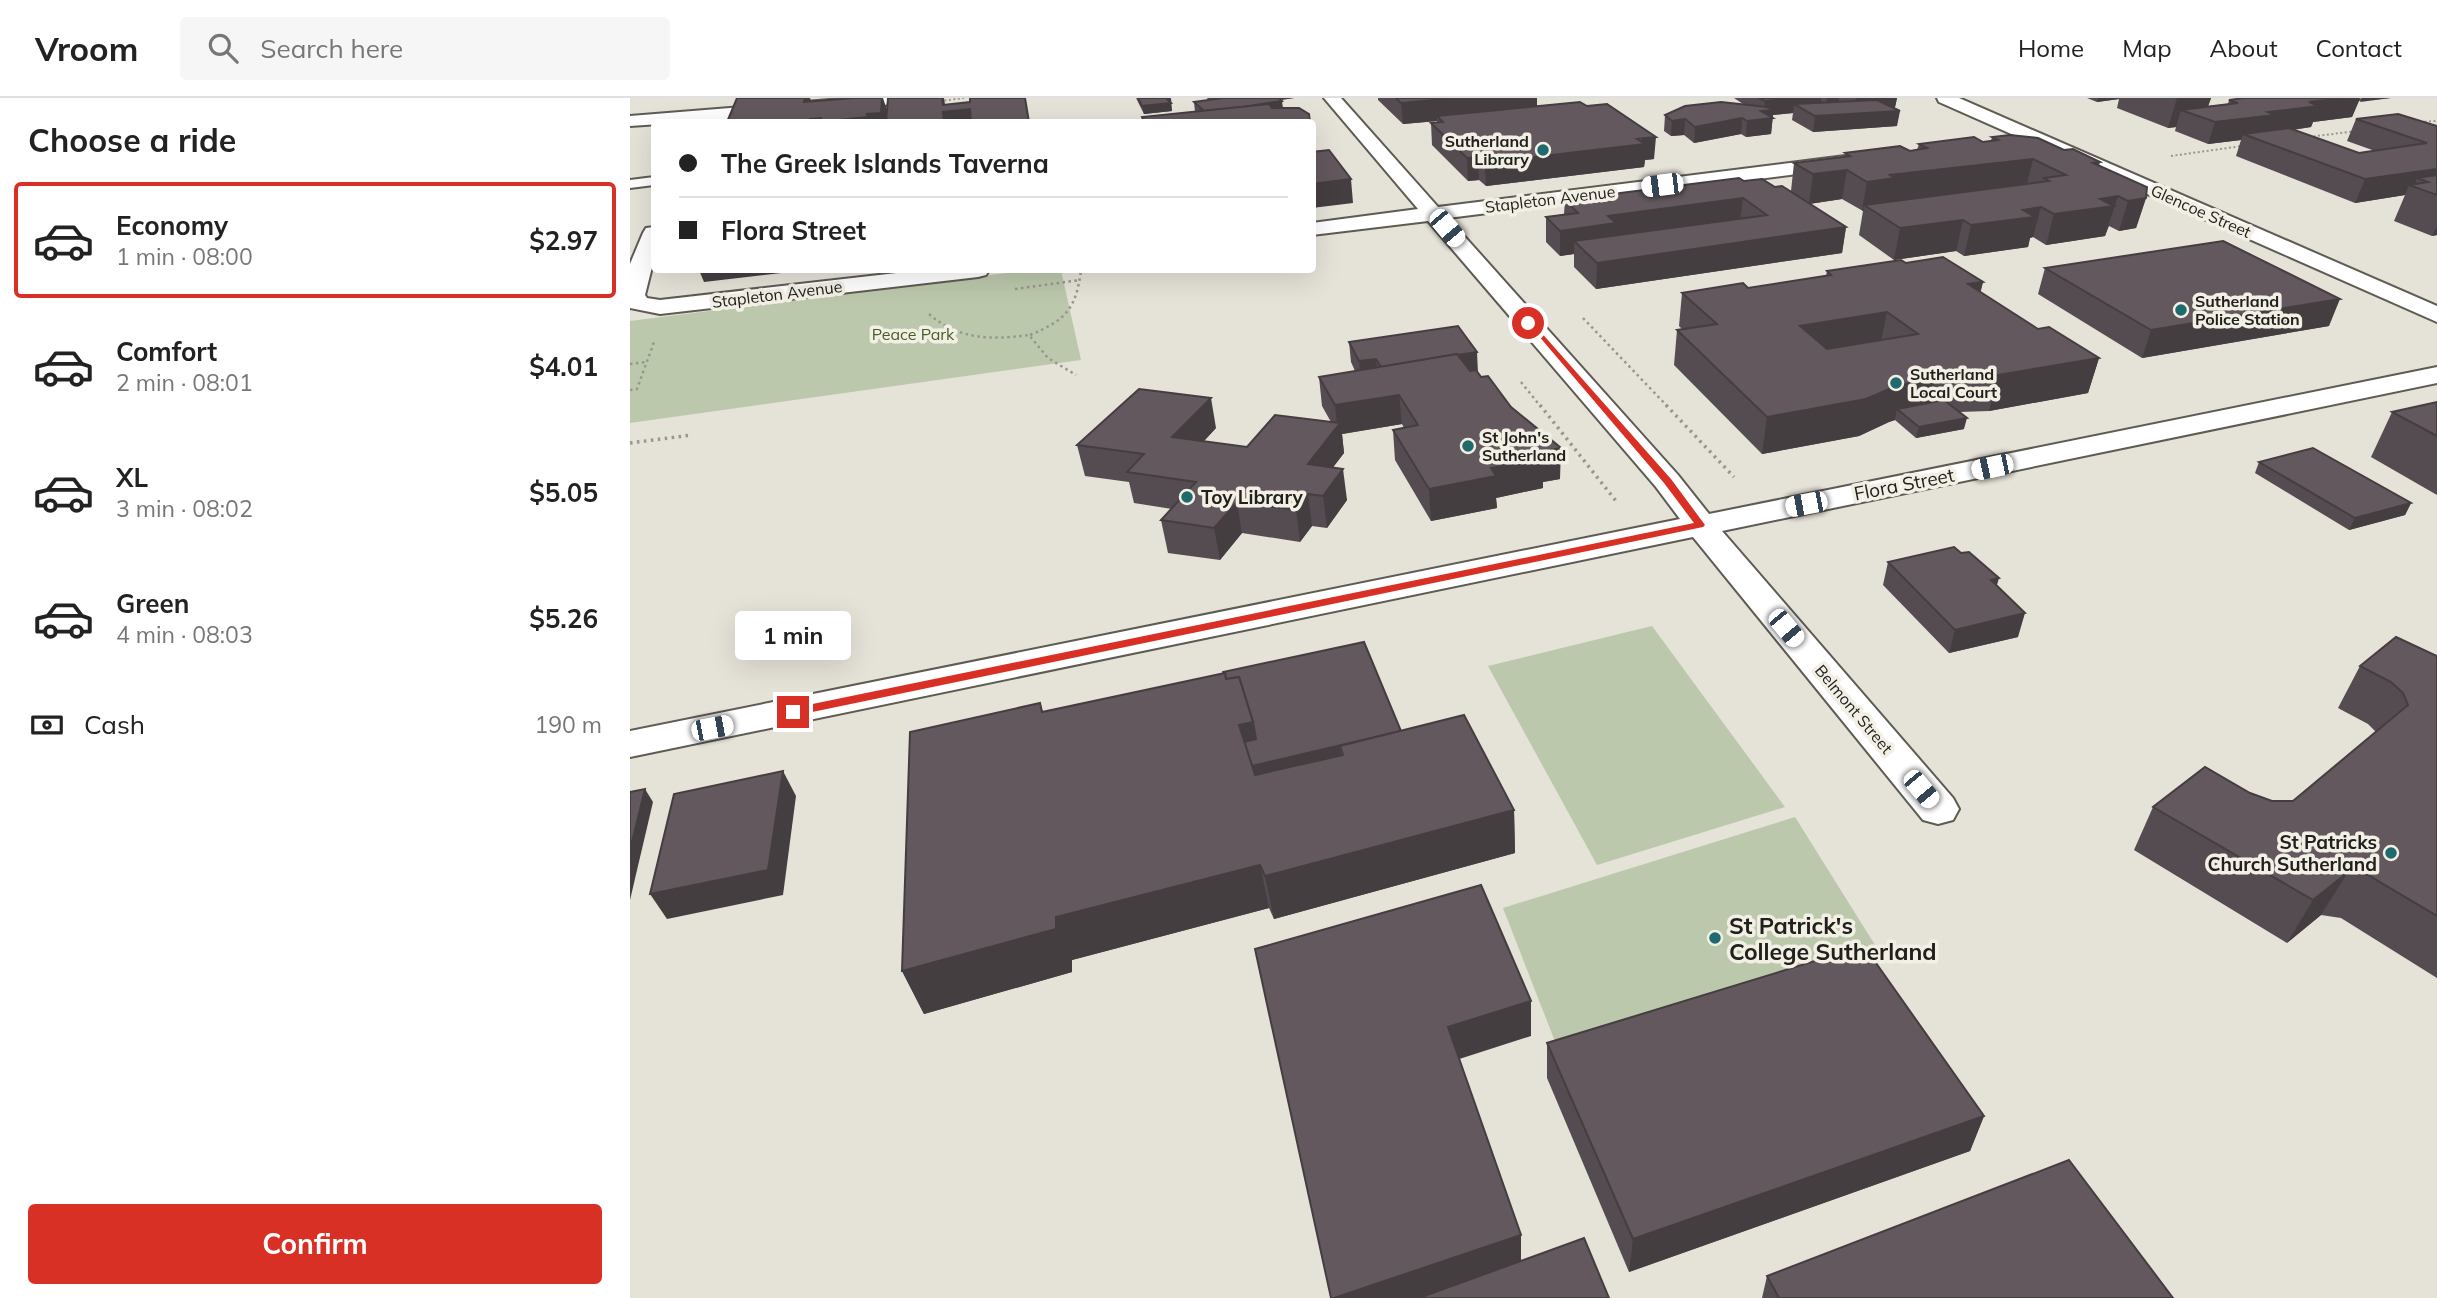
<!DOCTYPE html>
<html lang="en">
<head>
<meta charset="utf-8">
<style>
  :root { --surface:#fff; --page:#f6f6f6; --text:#222; --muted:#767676; --line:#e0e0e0; --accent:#d93025 }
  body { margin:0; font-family:Mulish,sans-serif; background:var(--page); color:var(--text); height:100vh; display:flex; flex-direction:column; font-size:26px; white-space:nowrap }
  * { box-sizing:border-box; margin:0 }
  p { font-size:23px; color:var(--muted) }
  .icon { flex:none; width:38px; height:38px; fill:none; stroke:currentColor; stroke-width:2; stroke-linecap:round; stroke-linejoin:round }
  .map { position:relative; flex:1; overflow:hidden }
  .side { display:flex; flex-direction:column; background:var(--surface); width:630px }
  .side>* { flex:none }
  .guide { position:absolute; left:21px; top:21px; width:665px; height:154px; border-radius:7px; box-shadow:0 7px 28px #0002; display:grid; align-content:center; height:154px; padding:0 28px; background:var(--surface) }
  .end { position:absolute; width:32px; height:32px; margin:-16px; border:9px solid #d93025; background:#fff; box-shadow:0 0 0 4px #fff }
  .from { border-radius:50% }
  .bubble { position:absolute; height:49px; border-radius:7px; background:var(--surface); box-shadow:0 7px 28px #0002; font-size:23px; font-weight:700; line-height:49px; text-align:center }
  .car { position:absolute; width:21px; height:42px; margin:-21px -10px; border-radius:9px; box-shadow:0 0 5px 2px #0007; background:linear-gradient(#fff 24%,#345 0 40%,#fff 0 76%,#345 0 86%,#fff 0) }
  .guide b { display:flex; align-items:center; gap:24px; height:66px; font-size:26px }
  .guide b+b { border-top:2px solid var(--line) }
  .guide i { width:18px; height:18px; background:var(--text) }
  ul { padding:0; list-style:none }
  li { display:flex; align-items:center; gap:21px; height:116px; margin:0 14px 10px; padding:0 14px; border:4px solid transparent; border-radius:7px }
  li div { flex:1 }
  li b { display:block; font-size:26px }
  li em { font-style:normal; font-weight:700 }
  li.selected { border-color:var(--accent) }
  li>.icon { width:63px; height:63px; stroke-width:1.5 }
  h2 { padding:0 28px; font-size:32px; line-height:84px }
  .pay { display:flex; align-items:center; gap:18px; height:77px; padding:0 28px; font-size:26px }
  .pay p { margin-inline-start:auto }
  .cta { display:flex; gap:14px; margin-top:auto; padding:14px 28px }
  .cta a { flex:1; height:80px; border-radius:7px; background:var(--accent); color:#fff; font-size:28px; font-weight:700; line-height:80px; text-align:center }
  header { display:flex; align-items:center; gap:42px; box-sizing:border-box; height:98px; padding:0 35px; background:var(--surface); border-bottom:2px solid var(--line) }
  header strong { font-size:33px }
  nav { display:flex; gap:38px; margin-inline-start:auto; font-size:24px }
  .search { width:490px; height:63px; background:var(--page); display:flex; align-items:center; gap:18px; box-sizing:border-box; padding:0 24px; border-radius:7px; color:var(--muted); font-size:26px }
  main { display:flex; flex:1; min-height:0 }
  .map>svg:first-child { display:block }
  .green { fill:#bbc8ab }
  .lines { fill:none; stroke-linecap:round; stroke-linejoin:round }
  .lane-casing { stroke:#5e5b53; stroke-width:4 }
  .street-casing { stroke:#5e5b53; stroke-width:4 }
  .path-far2 { stroke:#98968e; stroke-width:2; stroke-dasharray:2 2.5; stroke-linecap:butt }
  .path-far1 { stroke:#98968e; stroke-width:2.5; stroke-dasharray:2.5 3.5; stroke-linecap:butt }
  .path { stroke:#98968e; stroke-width:3.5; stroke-dasharray:2.5 4.5; stroke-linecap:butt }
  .lane { fill:#fff; fill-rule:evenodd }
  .street { fill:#fff; fill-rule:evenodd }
  .wall { fill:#544c50 }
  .shaded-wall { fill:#453e41 }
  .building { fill:#62585d; stroke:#453e41; stroke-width:2; fill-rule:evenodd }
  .route { fill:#d93025 }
  .poi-dot { fill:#1e6a6c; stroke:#f2efe5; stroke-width:2.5 }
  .labels { text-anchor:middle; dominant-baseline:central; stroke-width:7; stroke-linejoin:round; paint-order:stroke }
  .far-poi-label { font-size:16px; font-weight:bold; fill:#22201d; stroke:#f2efe5; text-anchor:start }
  .far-street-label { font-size:16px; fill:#22201d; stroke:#f2efe5 }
  .far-park-label { font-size:16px; fill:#465d22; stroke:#f2efe5 }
  .street-label { font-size:19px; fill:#22201d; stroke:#f2efe5 }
  .poi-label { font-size:19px; font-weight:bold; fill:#22201d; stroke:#f2efe5; text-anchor:start }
  .near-poi-label { font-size:23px; font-weight:bold; fill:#22201d; stroke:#f2efe5; text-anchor:start }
</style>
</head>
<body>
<header>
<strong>Vroom</strong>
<div class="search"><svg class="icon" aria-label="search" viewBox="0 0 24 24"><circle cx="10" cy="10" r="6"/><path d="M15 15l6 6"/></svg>Search here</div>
<nav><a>Home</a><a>Map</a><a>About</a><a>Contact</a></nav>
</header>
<main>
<section class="side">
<h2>Choose a ride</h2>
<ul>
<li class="selected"><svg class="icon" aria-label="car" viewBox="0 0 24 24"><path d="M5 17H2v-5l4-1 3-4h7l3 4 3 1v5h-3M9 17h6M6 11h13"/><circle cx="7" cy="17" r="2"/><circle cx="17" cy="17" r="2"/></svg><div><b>Economy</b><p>1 min · 08:00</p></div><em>$2.97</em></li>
<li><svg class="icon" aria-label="car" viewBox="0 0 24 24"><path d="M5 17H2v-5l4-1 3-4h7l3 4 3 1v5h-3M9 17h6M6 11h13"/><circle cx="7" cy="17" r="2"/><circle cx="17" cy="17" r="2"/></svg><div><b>Comfort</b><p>2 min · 08:01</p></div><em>$4.01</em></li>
<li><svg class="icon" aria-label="car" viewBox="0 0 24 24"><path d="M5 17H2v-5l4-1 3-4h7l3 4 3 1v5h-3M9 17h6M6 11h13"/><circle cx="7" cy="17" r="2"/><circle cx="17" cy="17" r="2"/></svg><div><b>XL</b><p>3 min · 08:02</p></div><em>$5.05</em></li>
<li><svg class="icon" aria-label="car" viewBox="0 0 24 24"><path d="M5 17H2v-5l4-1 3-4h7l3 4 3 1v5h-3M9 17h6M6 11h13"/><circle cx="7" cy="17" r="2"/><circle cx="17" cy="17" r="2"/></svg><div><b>Green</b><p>4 min · 08:03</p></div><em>$5.26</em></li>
</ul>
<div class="pay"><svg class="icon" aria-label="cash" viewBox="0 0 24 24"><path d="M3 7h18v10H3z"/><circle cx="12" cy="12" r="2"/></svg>Cash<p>190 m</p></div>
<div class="cta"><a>Confirm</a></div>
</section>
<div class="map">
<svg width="1807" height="1200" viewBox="0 0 1807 1200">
  <rect width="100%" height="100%" fill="#e5e2d8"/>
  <g class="green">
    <path d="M400,172h31l20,90 -451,63v-102z"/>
    <path d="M1022,528l133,181 -188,58 -109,-199z"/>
    <path d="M1165,719l90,144 -322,101 -60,-154z"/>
  </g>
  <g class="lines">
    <defs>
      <path id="lane" d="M24,79v8l-24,3v-8z"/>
      <g id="street">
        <path d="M224,0h56l-8,5 -123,13 -149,10v-10z"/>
        <path d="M694,0h17l97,109 407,-51 7,2 3,4 -10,6 -397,50 230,257 31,39 728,-147v16l-715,148 231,267 6,11 -6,11 -15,4 -15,-4 -230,-283 -1063,220v-26l1050,-212 -24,-32 -228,-266 -116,14v-12l106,-14z"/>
        <path d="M1307,0h22l478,208v16l-498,-220z"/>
        <path d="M24,129v32l-9,36 2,3 13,2 263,-30h66l-3,5 -8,2 -318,37 -30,-6v-44l13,-31 3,-5z"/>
      </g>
    </defs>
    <use href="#lane" class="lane-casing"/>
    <use href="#street" class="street-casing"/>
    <g class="path-far2">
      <path d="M310,3l24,-3"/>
      <path d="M1790,24l17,-1"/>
      <path d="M1679,39l47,-6"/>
      <path d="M1541,58l71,-10"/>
    </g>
    <g class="path-far1">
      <path d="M385,191l65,-9"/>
      <path d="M299,216c30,26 62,26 100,21l19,23 28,17"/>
      <path d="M953,220l85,89"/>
      <path d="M400,237c36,-15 46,-26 51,-65"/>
      <path d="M0,266l17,-2"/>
      <path d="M891,284l20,25"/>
      <path d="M0,292l7,-1 17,-47"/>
    </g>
    <g class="path">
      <path d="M910,307l76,96"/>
      <path d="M1036,307l68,72"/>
      <path d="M0,345l62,-8"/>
    </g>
    <use href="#lane" class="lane"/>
    <use href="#street" class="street"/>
  </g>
  <g class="wall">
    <path d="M506,0l36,8h-1l1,5 -28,3z"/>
    <path d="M577,0h87l-151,23 -1,-4 53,-5 -1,-10 14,-2z"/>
    <path d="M748,0h159v8l117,53 -9,1 -1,7 -158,19 -7,-6 -11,1 -36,-36 -1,-22h6v-2l-34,3 -25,-24z"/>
    <path d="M1104,0h163l-2,9 -1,1 3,18 -84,6 -21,-12 1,-7 -20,2 -2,19 -25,3 -5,-3 -47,9 -10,-8 -13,1 -7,-5 1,-16 78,-11z"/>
    <path d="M1457,0h124l-3,8 20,-2 1,-4 162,-2 -32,3 -7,16 -39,5 -2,5 -18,3 66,23 16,-2 -28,-10 9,-22 81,7v109l-5,1 -38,-15 11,-26 -50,8 -119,-47 5,-16 -33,4 -33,-13 1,-4 -8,1 -51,-20 2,-9 -22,3z"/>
    <path d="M1362,39l72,13 36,12 -1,4 47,32 -10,30 -17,3 -10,-5 -4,10 -59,9 -13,-8 -3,1 -2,9 -64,9 -8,-5 -62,9 -35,-25 4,-24 -21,-12 -33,5 37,23 -4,26 -246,36 -22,-22v-13l-14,2 -14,-14v-25l18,-3 1,-14 179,-19 47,10 3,-28 51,-6v-4l72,-3 2,-6 72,-3z"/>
    <path d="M1276,165l77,19 -3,10 58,37 61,29 -11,35 -99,18 -30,1 5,17 -48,9 -21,-18 -6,2 -30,14 -97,18 -88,-89 3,-35h6l-4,-4 3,-33 66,-5 78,-12 1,-5z"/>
    <path d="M1415,170l284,58 -187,32 -104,-64z"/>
    <path d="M719,244l129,30 82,107 -17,3v6l-47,10 1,10 -66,13 -36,-61 -2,-30 11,-2 -2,-4 -60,10 2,19 -11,14 14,33 -20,28 -15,-2 -12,16 -58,-9 -22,27 -52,-7 -7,-33 11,-11 -38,-6 -5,-21 -44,-6 -8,-31 139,-17 -12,13 43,6 84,-25 -9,-16 -3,-29 36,-6 -4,-9z"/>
    <path d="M1807,304v93l-66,-38 21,-45z"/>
    <path d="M1629,364l152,41 -6,12 -56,15 -94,-57z"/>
    <path d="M1258,464l130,75 -69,16 -66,-68z"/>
    <path d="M1807,558v322l-96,-60 -20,-3 -34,28 -153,-93 19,-43 97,-14 22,8h21l83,-69 -8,-8 -30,-16 22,-42z"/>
    <path d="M410,605l3,9 358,19 113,79 1,43 -241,66 -5,-11 -197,52v12l-148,42 -22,-43z"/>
    <path d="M917,945l437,73 -14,35 -341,121 -82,-194z"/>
    <path d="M1137,1178l406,22h-411z"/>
  </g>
  <g class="shaded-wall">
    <path d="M175,0h5l7,20 50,-4 16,-16 8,24h-82l-5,-20z"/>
    <path d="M312,0h2l2,13 24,-2 3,13h-29z"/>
    <path d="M541,0l1,13 -28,3 -2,-8z"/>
    <path d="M582,0h82l-81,11z"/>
    <path d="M824,0h83v11l-100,7v5l-34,3 -2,-21z"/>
    <path d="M1164,0h27v5l-27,2 -1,8 -20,2 -2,19 -25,3 1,-16 14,-10h3l1,-10z"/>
    <path d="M1197,0h12l-1,6 -12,1z"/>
    <path d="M1226,0h41l-2,9 -41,5z"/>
    <path d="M1468,0h21v1l-22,3z"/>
    <path d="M1547,0h34l-7,20 -23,-8 -5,17 -8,1z"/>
    <path d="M1715,0h15l-8,19 -39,5 -2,5 -42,6 -26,1 -2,6 -33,4 7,-22 53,-10 41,-10z"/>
    <path d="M1732,0h29l-31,4z"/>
    <path d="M652,3l2,15 -78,-3z"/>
    <path d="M1270,13l-3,15 -84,6 2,-16z"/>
    <path d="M1112,20l-1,16 -47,9 1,-16z"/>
    <path d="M1055,21l-1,16 -13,1 1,-15z"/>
    <path d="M1026,39l-2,22 -9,1 -1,7 -158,19 -1,-23z"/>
    <path d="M848,59l1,23 -11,1 -1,-23z"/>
    <path d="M1403,61l-7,29 -162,17 -1,6h-1l5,-29 23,-7z"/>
    <path d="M1807,71v21l-9,-8 -11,-4 -3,8 -5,-1 -4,10 -50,8 10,-24z"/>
    <path d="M1217,72l-5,29 -33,5 4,-30z"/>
    <path d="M721,81l2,24 -41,5v-24z"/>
    <path d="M1488,98l-13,40 -59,9 8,-31 46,-15z"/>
    <path d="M1113,100l-3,24 -166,19v13l-14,2v-25l48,-15z"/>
    <path d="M1516,100l-10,30 -17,3 9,-30z"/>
    <path d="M1411,109l-8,30 -3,1 -2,9 -64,9 7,-31 52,-15z"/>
    <path d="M1333,122l-7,31 -62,9 6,-32z"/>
    <path d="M1807,128v9l-5,1z"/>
    <path d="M1216,129l-4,26 -246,36 1,-26z"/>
    <path d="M69,172h108l-103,12z"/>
    <path d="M1353,184l-8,33 -7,-31z"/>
    <path d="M1710,201l-11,27 -187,32 9,-28z"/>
    <path d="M1257,214l-7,34 -85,15 5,-35z"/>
    <path d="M847,254l1,21 -97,-6z"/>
    <path d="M1469,260l-11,35 -99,18 9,-36z"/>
    <path d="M746,261l2,21 -17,2 -2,-21z"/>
    <path d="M1306,279l-8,36 -31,-4 -2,11 -6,2 -30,14 -97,18 5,-37z"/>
    <path d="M769,297l3,29 -60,10 2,19 -32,42 -4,-31 29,-38 -2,-21z"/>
    <path d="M581,300l5,30 -37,40 -7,-31z"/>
    <path d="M1337,320l-3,11 -48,9 3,-11z"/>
    <path d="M931,350l-1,31 -17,3v6l-47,10 1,10 -66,13 -2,-32 110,-37z"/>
    <path d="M713,371l4,31 -20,28 -4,-32z"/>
    <path d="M678,396l4,32 -12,16 -4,-32z"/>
    <path d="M607,404l5,31 -22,27 -6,-32z"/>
    <path d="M1781,405l-6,12 -56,15 6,-12z"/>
    <path d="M1369,480l-7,24 -1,-22z"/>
    <path d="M1395,515l-7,24 -69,16 6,-23z"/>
    <path d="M623,624l148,9 -58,24 -3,-9 3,24 -89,21 -15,-66z"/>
    <path d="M153,673l13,25 -13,99 -116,24 -17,-25z"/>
    <path d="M15,691l8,13 -23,98v-50z"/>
    <path d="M884,712l1,43 -241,66 -9,-43z"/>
    <path d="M630,767l9,43 -197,52v12l-148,42 -22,-43 154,-54z"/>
    <path d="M1718,774l-27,43 -34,28 26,-43z"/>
    <path d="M901,903v35l-81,26 -2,-35z"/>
    <path d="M1354,1018l-14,35 -341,121 4,-33z"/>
    <path d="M891,1137v33l-86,30h-101z"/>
  </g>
  <g class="building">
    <path d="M107,0h68l-1,4 50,-4h28l-1,15 -14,1v3l-47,5 1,-4 -11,1 -1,3h-82z"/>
    <path d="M258,0h54l1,7 27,-3v-4h55l4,24h-58l-1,-13 -27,3 1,10h-58z"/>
    <path d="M508,0h32l-3,1 4,4 -29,3z"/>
    <path d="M593,0h56l3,3 -39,6 -39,4 -10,-9z"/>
    <path d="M766,0h58l-53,5z"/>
    <path d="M1129,0h38l-32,3z"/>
    <path d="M1614,0h101l-36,4 10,4 -51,6 7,3 -60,7 -34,-12 57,-7 -9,-3z"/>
    <path d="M1247,2l23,11 -85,5 -21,-12z"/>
    <path d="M950,4l7,4 20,-2 49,33 -19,2 8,5 -160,19 -7,-6 -11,1 -36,-35 12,-1 -6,-6z"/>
    <path d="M1091,4l46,5 7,3 -13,1 12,7 -26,3 -5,-3 -47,9 -10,-8 -13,2 -7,-6 20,-9z"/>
    <path d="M639,6l3,4h27l10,6 1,8h-176l10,-1 -2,-4z"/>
    <path d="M1768,16l39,12v43l-72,10 -122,-45 46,-6 70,25 68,-10 -71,-24z"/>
    <path d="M1380,37l28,3 26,12 9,-1 27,13 -7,1 54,24 -1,11 -18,3 -10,-5 -18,3 14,7 -60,8 -13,-7 -18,3 12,7 -64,8 -8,-5 -63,8 -36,-23 185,-24 -5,-3 22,-3 -33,-16 -143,16 5,3 -28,4 -20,-12 -34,4 -19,-11 56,-7 -5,-3 55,-7 10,5 17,-3 -8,-4 55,-7 9,5 15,-2 -6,-3z"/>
    <path d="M699,52l22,29 -39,5v-32z"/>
    <path d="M1807,77v20l-28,-10 19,-3 -11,-4z"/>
    <path d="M1109,80l5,3 18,-2 13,8 7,-1 64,41 -249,36 -23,-22 193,-26 -24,-17 -135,18 8,7 -56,8 -14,-14 32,-4 -13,-13z"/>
    <path d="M1593,143l117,58 -189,31 -106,-62z"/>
    <path d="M1313,159l40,25 -15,2 70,45 11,-2 50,31 -101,17 -62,2 -40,9 -30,13 -99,18 -90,-87 40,-6 -35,-31 61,-10 5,5 83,-13 -4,-4 74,-11 5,3zM1257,214l31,22 -91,15 -27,-23z"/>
    <path d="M828,228l19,26 -19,3 -1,-1 -76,13 -5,-8 -17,2 -10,-19z"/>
    <path d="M827,256l13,17 6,-1 5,7 7,-1 23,31 50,41 -22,4 4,6 -52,10 5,8 -67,13 -36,-59 25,-5 -19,-30 -64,10 -16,-28z"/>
    <path d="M509,291l72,9 -39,39 75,10 28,-32 65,8 -32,41 35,5 -20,27 -15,-2 -12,16 -59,-8 -23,26 -53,-8 35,-38 -69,-10 17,-18 -67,-9z"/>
    <path d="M1314,302l23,18 -48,9 -22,-18z"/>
    <path d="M1807,304v34l-45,-24z"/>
    <path d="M1683,350l98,55 -56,15 -96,-56z"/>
    <path d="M1324,449l7,6 8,-1 30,26 -8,2 34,33 -70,17 -67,-68z"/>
    <path d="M1766,539l41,19v260l-69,-41 -20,-3 -35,28 -160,-93 52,-40 45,26 22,8h21l115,-96 -5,-12 -12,-11 -31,-16z"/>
    <path d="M734,544l37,89 -149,35 -8,-24 12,-3 -3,-17 -14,-45 -13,2 -1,-6 -2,1v-2z"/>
    <path d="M595,575l1,6 13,-2 14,45 -14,3 16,50 88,-20 -3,-9 124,-31 50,95 -249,66 -5,-11 -204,52v12l-154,42 8,-239 130,-29 2,9z"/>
    <path d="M153,673l-15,99 -118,24 24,-100z"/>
    <path d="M15,691l-15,61v-58z"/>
    <path d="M851,787l50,116 -83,26 73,208 -187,63h-3l-76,-349z"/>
    <path d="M1234,848l120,170 -351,123 -86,-196z"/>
    <path d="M1439,1062l104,138h-394l-12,-22z"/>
    <path d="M954,1140l25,60h-190z"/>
  </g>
  <path class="route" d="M896,223h5l140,158 34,46 -2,2 -910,189 -6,-4 6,-4 901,-185 -30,-40z"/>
  <g class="poi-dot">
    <circle cx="913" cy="52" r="7"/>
    <circle cx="1551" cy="212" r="7"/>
    <circle cx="1266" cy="285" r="7"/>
    <circle cx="838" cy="348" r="7"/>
    <circle cx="557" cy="399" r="7"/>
    <circle cx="1761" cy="755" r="7"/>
    <circle cx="1085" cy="840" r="7"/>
  </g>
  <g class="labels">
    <g class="far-poi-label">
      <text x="899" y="43" text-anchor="end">Sutherland<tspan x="899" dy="18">Library</tspan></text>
      <text x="1565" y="203">Sutherland<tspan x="1565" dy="18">Police Station</tspan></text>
      <text x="1280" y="276">Sutherland<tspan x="1280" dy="18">Local Court</tspan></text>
      <text x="852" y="339">St John's<tspan x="852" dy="18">Sutherland</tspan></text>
    </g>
    <g class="far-street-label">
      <text transform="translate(920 101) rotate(-7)">Stapleton Avenue</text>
      <text transform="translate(1571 113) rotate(24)">Glencoe Street</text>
      <text transform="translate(147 196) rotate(-7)">Stapleton Avenue</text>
      <text transform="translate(1224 611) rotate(50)">Belmont Street</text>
    </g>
    <g class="far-park-label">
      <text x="283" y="236">Peace Park</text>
    </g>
    <g class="street-label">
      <text transform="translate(1274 386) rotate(-11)">Flora Street</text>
    </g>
    <g class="poi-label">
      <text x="571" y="399">Toy Library</text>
      <text x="1747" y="744" text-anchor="end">St Patricks<tspan x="1747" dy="22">Church Sutherland</tspan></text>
    </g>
    <g class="near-poi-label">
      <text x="1099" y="827">St Patrick's<tspan x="1099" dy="26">College Sutherland</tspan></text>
    </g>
  </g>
</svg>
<i class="end from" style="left:898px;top:225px"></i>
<i class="end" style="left:163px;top:614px"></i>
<div class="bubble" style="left:105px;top:513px;width:116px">1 min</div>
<i class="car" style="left:1032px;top:87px;rotate:263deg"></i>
<i class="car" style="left:817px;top:130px;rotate:140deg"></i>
<i class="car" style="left:1362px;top:369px;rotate:258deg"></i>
<i class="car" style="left:1176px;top:406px;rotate:259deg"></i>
<i class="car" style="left:1156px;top:530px;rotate:140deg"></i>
<i class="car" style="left:82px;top:630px;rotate:79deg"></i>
<i class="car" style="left:1291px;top:691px;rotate:140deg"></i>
<div class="guide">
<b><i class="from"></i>The Greek Islands Taverna</b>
<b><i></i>Flora Street</b>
</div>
</div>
</main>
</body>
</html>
